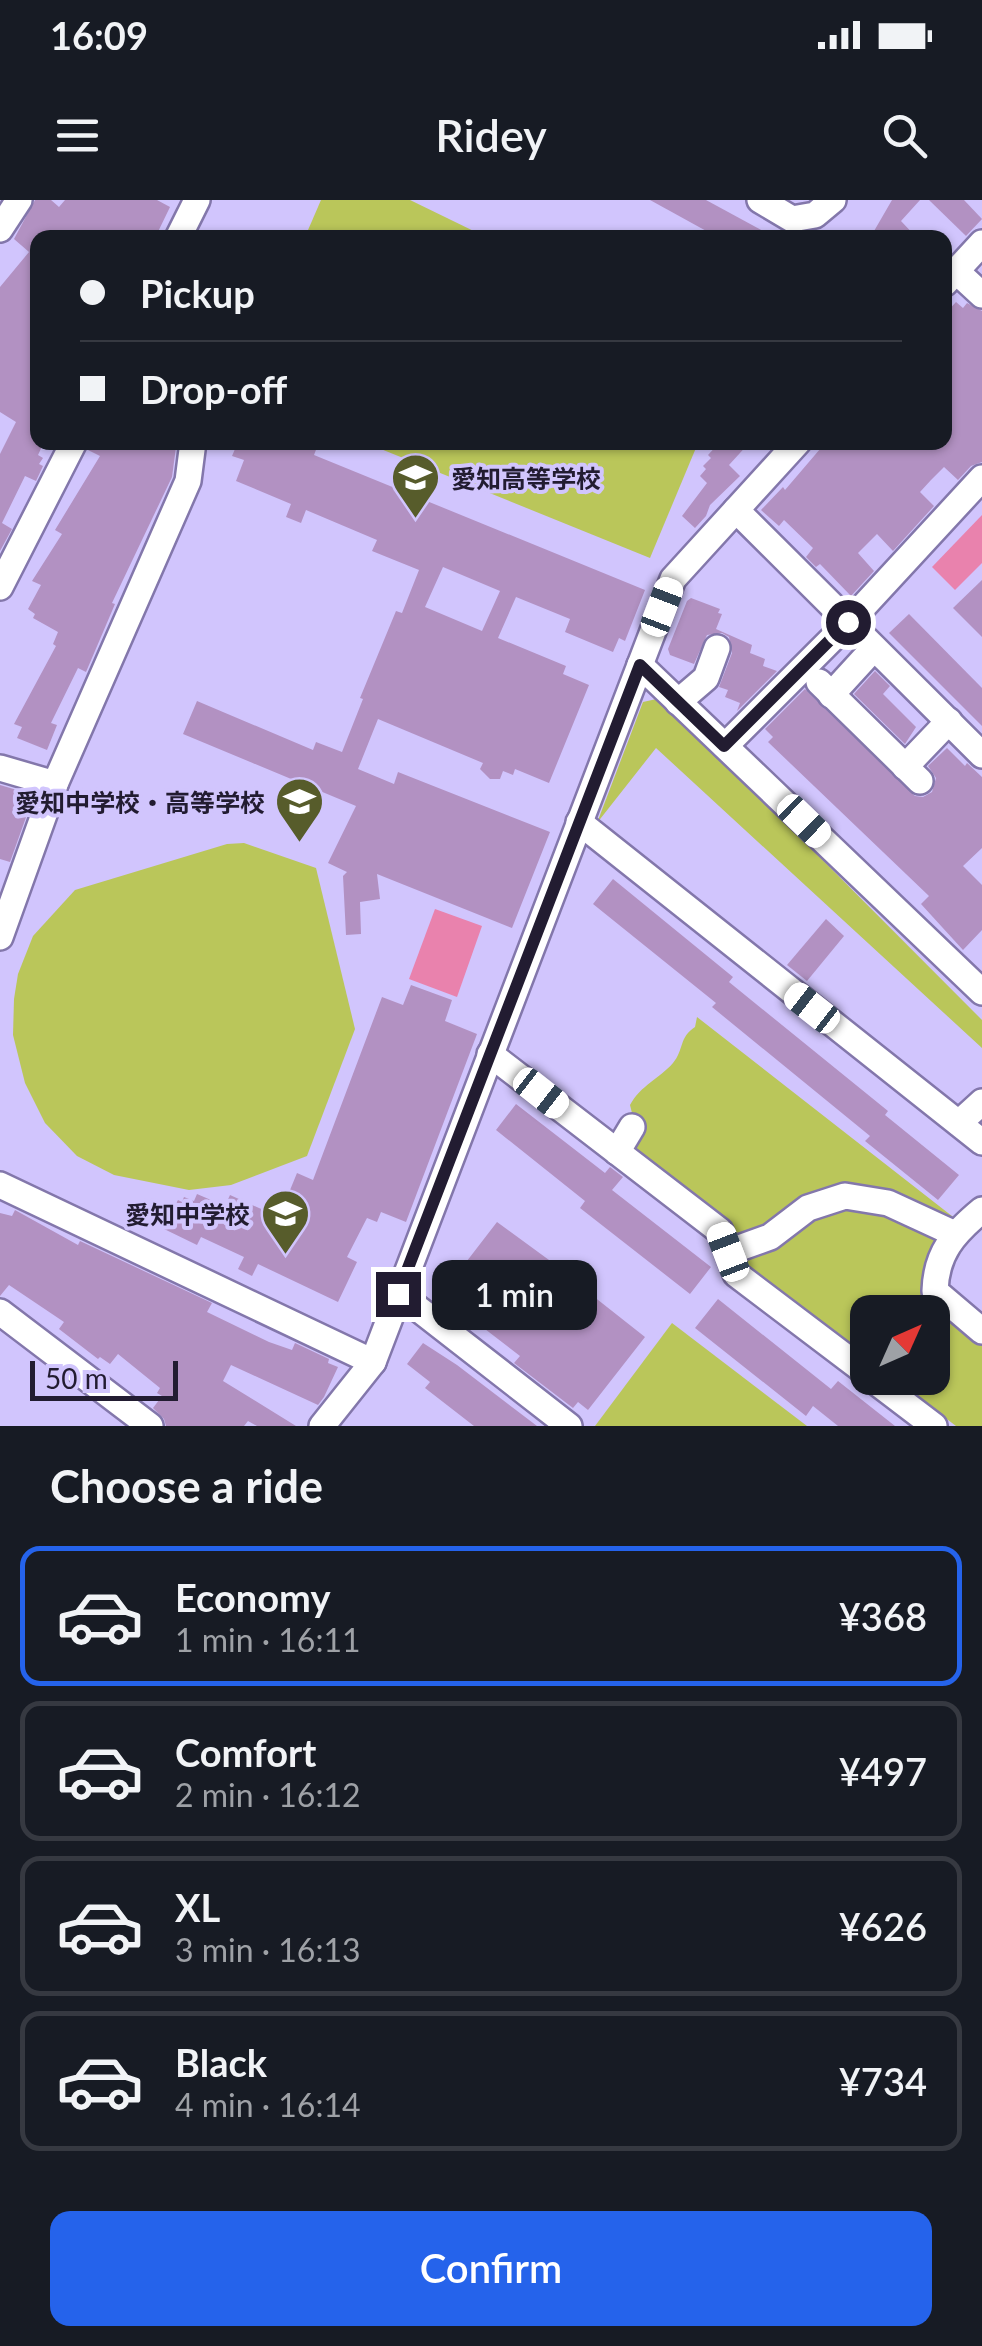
<!DOCTYPE html>
<html lang="en">
<head>
<meta charset="utf-8">
<style>
  :root { --surface:#171b24; --page:#20242c; --text:#f1f3f6; --muted:#9ea1a6; --line:#363941; --accent:#2563eb }
  body { margin:0; font-family:Lato,"Noto Sans JP",sans-serif; background:var(--page); color:var(--text); height:100vh; display:flex; flex-direction:column; font-size:38px; white-space:nowrap }
  * { box-sizing:border-box; margin:0 }
  p { font-size:32px; color:var(--muted) }
  .icon { flex:none; width:55px; height:55px; fill:none; stroke:currentColor; stroke-width:2; stroke-linecap:round; stroke-linejoin:round }
  .map { position:relative; height:1226px; overflow:hidden }
  .sheet { display:flex; flex-direction:column; background:var(--surface); flex:1 }
  .sheet>* { flex:none }
  .top-card { position:absolute; left:30px; top:30px; width:922px; height:220px; border-radius:20px; box-shadow:0 2px 8px #0004; display:grid; align-content:center; height:220px; padding:0 50px; background:var(--surface) }
  .needle { width:65px; rotate:45deg }
  .buttons { position:absolute; left:850px; top:1095px; display:grid; gap:20px }
  .buttons a { display:grid; place-items:center; width:100px; height:100px; border-radius:20px; background:var(--surface); box-shadow:0 2px 8px #0004; font-size:50px }
  .scale { position:absolute; left:30px; bottom:25px; width:148px; box-sizing:border-box; padding-left:10px; border:5px solid #221c31; border-top:0; font-size:28px; line-height:35px; white-space:nowrap; color:#221c31; -webkit-text-stroke:8px #d1c5fd; paint-order:stroke }
  .end { position:absolute; width:45px; height:45px; margin:-22px; border:12px solid #221c31; background:#fff; box-shadow:0 0 0 5px #fff }
  .from { border-radius:50% }
  .bubble { position:absolute; height:70px; border-radius:20px; background:var(--surface); box-shadow:0 2px 8px #0004; font-size:32px; font-weight:600; line-height:70px; text-align:center }
  .car { position:absolute; width:30px; height:60px; margin:-30px -15px; border-radius:12px; box-shadow:0 0 8px 2px #0007; background:linear-gradient(#fff 24%,#345 0 40%,#fff 0 76%,#345 0 86%,#fff 0) }
  .top-card b { display:flex; align-items:center; gap:35px; height:95px; font-size:38px }
  .top-card b+b { border-top:2px solid var(--line) }
  .top-card i { width:25px; height:25px; background:var(--text) }
  ul { padding:0; list-style:none }
  li { display:flex; align-items:center; gap:30px; height:140px; margin:0 20px 15px; padding:0 30px; border:5px solid var(--line); border-radius:20px }
  li div { flex:1 }
  li b { display:block; font-size:38px }
  li em { font-style:normal; font-weight:600 }
  li.current { border-color:var(--accent) }
  li>.icon { width:90px; height:90px; stroke-width:1.5 }
  h2 { padding:0 50px; font-size:45px; line-height:120px }
  .button { display:flex; gap:20px; margin-top:auto; padding:20px 50px }
  .button a { flex:1; height:115px; border-radius:20px; background:var(--accent); color:#fff; font-size:40px; font-weight:600; line-height:115px; text-align:center }
  .status { display:flex; justify-content:space-between; align-items:center; height:70px; padding:0 50px; background:var(--surface); direction:ltr }
  .status svg { height:28px; fill:currentColor }
  header { display:flex; justify-content:space-between; align-items:center; height:130px; padding:0 50px; background:var(--surface); font-size:45px; font-weight:600 }
  .map>svg:first-child { display:block }
  .green { fill:#bac65a }
  .water { fill:#e982ad }
  .building { fill:#b291c2; fill-rule:evenodd }
  .lines { fill:none; stroke-linecap:round; stroke-linejoin:round }
  .minor-casing { stroke:#8377ab; stroke-width:30 }
  .minor { stroke:#fff; stroke-width:25 }
  .route { stroke:#221c31; stroke-width:12 }
  .labels { text-anchor:middle; dominant-baseline:central; stroke-width:8; stroke-linejoin:round; paint-order:stroke }
  .poi-label { font-size:25px; font-weight:bold; fill:#221c31; stroke:#d1c5fd; text-anchor:end }
</style>
</head>
<body>
<div class="status"><b>16:09</b><svg viewBox="0 0 49 12"><path d="M0 12V9h3v3zM5 12V6h3v6zM10 12V3h3v9zM15 12V0h3v12zM26 1h20v11H26zM47 4h2v5h-2z"/></svg></div>
<header><svg class="icon" aria-label="menu" viewBox="0 0 24 24"><path d="M4 6h16M4 12h16M4 18h16"/></svg>Ridey<svg class="icon" aria-label="search" viewBox="0 0 24 24"><circle cx="10" cy="10" r="6"/><path d="M15 15l6 6"/></svg></header>
<div class="map">
<svg width="982" height="1226" viewBox="0 0 982 1226">
  <rect width="100%" height="100%" fill="#d1c5fd"/>
  <g class="green">
    <path d="M321,0h89l76,37h-181z"/>
    <path d="M366,243h332l-48,115z"/>
    <path d="M661,498l321,322v28l-326,-300 -59,75 46,-121z"/>
    <path d="M244,643l72,25 39,161 -48,127 -76,29 -42,5 -75,-15 -37,-19 -32,-33 -20,-40 -12,-48 1,-36 4,-25 15,-38 42,-46 152,-46z"/>
    <path d="M697,817l260,203 -26,42 51,77v87h-26l-63,-48h39v-66h-64l-1,46 -124,-91 -116,-120 7,-26 -4,-16c11,-20 29,-26 43,-42 11,-13 6,-26 22,-36z"/>
    <path d="M672,1123l135,103h-212z"/>
  </g>
  <g class="water">
    <path d="M982,315v48l-27,27 -23,-23z"/>
    <path d="M435,709l47,17 -25,71 -48,-18z"/>
  </g>
  <g class="building">
    <path d="M35,0h16l8,7 6,-7h92l13,7 -15,31h-117v204h6l-6,13 5,3 -4,6 4,2 -7,15 -11,-5 -23,47 10,6 -12,22v-97l16,-32 -16,-10v-125l29,-35 -15,-13z"/>
    <path d="M650,0h56l70,38h-57z"/>
    <path d="M892,0h28l-19,21 16,17h-47z"/>
    <path d="M929,0h35l18,19 -16,17z"/>
    <path d="M956,102l7,6 4,-5 15,8v151l-11,4 -13,14 -14,-13 -13,13 -11,12 14,14 -41,45 -16,-17 -19,19 16,18 -23,25 -31,-32 -4,3 -10,-10 7,-9 -29,-28 -5,6 -18,-16 22,-23 2,3 41,-48h119v-128z"/>
    <path d="M90,242h76l10,5 -4,30 -60,126 3,1 -29,68 -8,-4 -27,55 6,2 -10,25 -30,-12 5,-11 -8,-3 42,-78 -3,-2 5,-12 -25,-14 2,-4 -7,-5 13,-24 -9,-4 30,-47 -7,-4 45,-74 -12,-6z"/>
    <path d="M238,242h81l-5,13 331,135 -20,51 -6,-3 -6,14 -48,-20 5,-13 -54,-22 -18,41 68,28 -3,8 26,11 -40,98 -34,-14 -2,6 -10,-4 -3,8h-10l-10,-10 3,-6 -105,-44 -20,50 36,15 4,-12 152,60 -38,96 -135,-54 3,25 -20,3 1,32 -15,1 -3,-59 4,-4 -19,-9 28,-57 -173,-72 14,-33 116,49 3,-8 26,10 21,-53 -3,-1 36,-87 6,2 17,-43 -47,-19 5,-11 -71,-30 -5,13 -15,-6 5,-13 -55,-23 8,-21 -12,-4zM443,367l57,24 -18,40 -57,-24z"/>
    <path d="M720,242h30l-21,23 11,11 -30,29 -4,11 -11,12 -13,-12 25,-33 -7,-7 6,-7 -3,-3 8,-8 -3,-3z"/>
    <path d="M982,380v57l-29,-29z"/>
    <path d="M691,398l29,11 -2,4 4,1 -6,15 36,16 -2,8 15,6 -2,7 14,5 -40,40 3,-8 -15,-6 3,-7 -9,-3 13,-34 -3,-16 -7,-4 -15,2 -13,29 -24,-9 -2,-6 19,-48z"/>
    <path d="M909,414l73,74v38l-93,-93z"/>
    <path d="M875,471l15,15 -7,8 33,33 -11,17 -51,-50z"/>
    <path d="M805,489l110,107 8,1 9,-5 4,-14 -8,-12 19,-18 18,18 2,-3 15,14v71l-19,18 19,19v45l-19,20 -42,-46 8,-8 -161,-154 5,-5 -8,-8z"/>
    <path d="M0,585l34,10 -24,67 -10,-3z"/>
    <path d="M613,679l120,98 -4,5 159,129 -3,4 74,60 -21,25 -73,-59 5,-5 -158,-129 4,-4 -123,-99z"/>
    <path d="M826,719l18,17 -37,45 -20,-16z"/>
    <path d="M411,785l41,15 -7,21 32,13 -71,188 -25,-10 -4,10 -10,-4 -20,39 10,5 -19,40 -80,-38 -6,12 -14,-7 6,-12 -43,-20 -4,8 -35,-17 16,-28 4,2 2,-5 10,4 3,-7 28,12 5,-11 49,22 18,-44 16,7 69,-183 21,8z"/>
    <path d="M516,904l89,69 5,-6 13,10 -11,13 99,77 -21,27 -110,-86 5,-7 -89,-71z"/>
    <path d="M15,1010l63,35 2,-4 132,62 -5,9 62,30 23,8 3,-7 34,16 -1,4 10,4 -14,30 -6,8 -87,-40 -8,16 73,45h-39l-9,-5 -4,5h-78l-2,-7 -11,-11 9,-12 -5,-3 3,-5 -42,-34 -8,10 -10,-7 -2,2 -39,-30 5,-7 -55,-37 -9,11v-83l12,3z"/>
    <path d="M497,1022l78,57 -1,2 71,56 -57,73 -10,-8 -5,6 -59,-45 6,-7 -78,-60 9,-12 -13,-9 11,-14 11,9z"/>
    <path d="M718,1099l113,90 7,-8 57,45h-57l-25,-20 -7,10 -111,-88z"/>
    <path d="M423,1143l34,22 80,61h-63l-49,-38 5,-6 -23,-18z"/>
  </g>
  <g class="lines">
    <defs>
      <g id="minor">
        <path d="M760,0l32,19 23,-4 18,-15"/>
        <path d="M0,29l19,-29"/>
        <path d="M178,38l19,-38"/>
        <path d="M956,71l26,24"/>
        <path d="M945,83l37,-40"/>
        <path d="M736,310l246,245"/>
        <path d="M0,387l74,-145"/>
        <path d="M640,465l342,327"/>
        <path d="M819,482l101,99"/>
        <path d="M831,495l43,-47"/>
        <path d="M678,502l28,-24 11,-30"/>
        <path d="M725,546l124,-124 133,-144"/>
        <path d="M905,567l44,-46"/>
        <path d="M0,568l55,16"/>
        <path d="M579,622l403,320"/>
        <path d="M0,737l55,-153 133,-303 5,-39"/>
        <path d="M490,854l230,177 16,43 132,100"/>
        <path d="M959,923l23,-21"/>
        <path d="M617,952l15,-25"/>
        <path d="M0,985l373,177"/>
        <path d="M982,1010c-28,23 -46,43 -47,81l47,40"/>
        <path d="M728,1052l42,-15 38,-29 37,-12 43,7 65,30"/>
        <path d="M398,1093l171,133"/>
        <path d="M0,1112l150,114"/>
        <path d="M871,1178l63,48"/>
        <path d="M322,1226l51,-64 300,-783 125,-137"/>
      </g>
    </defs>
    <use href="#minor" class="minor-casing"/>
    <use href="#minor" class="minor"/>
  </g>
  <g class="lines">
    <path class="route" d="M398,1094l242,-629 84,81 124,-124"/>
  </g>
  <defs>
    <symbol id="school-pin" viewBox="-11 -11 22 30"><path d="M0 17L-7.5 6A9.5 9.5 0 1 1 7.5 6Z" fill="#575c2b" stroke="#d1c5fd"/><path d="M0-5L7-2L0 1L-7-2ZM-4 1L0 2.5L4 1V4Q0 6-4 4Z" fill="#fff"/></symbol>
  </defs>
  <g fill-rule="evenodd">
    <use href="#school-pin" x="388" y="250" width="55" height="75"/>
    <use href="#school-pin" x="272" y="574" width="55" height="75"/>
    <use href="#school-pin" x="258" y="986" width="55" height="75"/>
  </g>
  <g class="labels">
    <g class="poi-label">
      <text x="451" y="278" text-anchor="start">愛知高等学校</text>
      <text x="265" y="602">愛知中学校・高等学校</text>
      <text x="250" y="1014">愛知中学校</text>
    </g>
  </g>
</svg>
<div class="buttons">
<a><svg class="needle" viewBox="-14 -14 28 28"><path d="M0-13l5 13h-10z" fill="#e53935"/><path d="M0 13l5-13h-10z" fill="#9ea1a6"/></svg></a>
</div>
<div class="scale">50 m</div>
<i class="end from" style="left:848px;top:422px"></i>
<i class="end" style="left:398px;top:1094px"></i>
<div class="bubble" style="left:432px;top:1060px;width:165px">1 min</div>
<i class="car" style="left:662px;top:407px;rotate:21deg"></i>
<i class="car" style="left:804px;top:621px;rotate:134deg"></i>
<i class="car" style="left:812px;top:808px;rotate:308deg"></i>
<i class="car" style="left:541px;top:893px;rotate:128deg"></i>
<i class="car" style="left:728px;top:1052px;rotate:339deg"></i>
<div class="top-card">
<b><i class="from"></i>Pickup</b>
<b><i></i>Drop-off</b>
</div>
</div>
<section class="sheet">
<h2>Choose a ride</h2>
<ul>
<li class="current"><svg class="icon" aria-label="car" viewBox="0 0 24 24"><path d="M5 17H2v-5l4-1 3-4h7l3 4 3 1v5h-3M9 17h6M6 11h13"/><circle cx="7" cy="17" r="2"/><circle cx="17" cy="17" r="2"/></svg><div><b>Economy</b><p>1 min · 16:11</p></div><em>¥368</em></li>
<li><svg class="icon" aria-label="car" viewBox="0 0 24 24"><path d="M5 17H2v-5l4-1 3-4h7l3 4 3 1v5h-3M9 17h6M6 11h13"/><circle cx="7" cy="17" r="2"/><circle cx="17" cy="17" r="2"/></svg><div><b>Comfort</b><p>2 min · 16:12</p></div><em>¥497</em></li>
<li><svg class="icon" aria-label="car" viewBox="0 0 24 24"><path d="M5 17H2v-5l4-1 3-4h7l3 4 3 1v5h-3M9 17h6M6 11h13"/><circle cx="7" cy="17" r="2"/><circle cx="17" cy="17" r="2"/></svg><div><b>XL</b><p>3 min · 16:13</p></div><em>¥626</em></li>
<li><svg class="icon" aria-label="car" viewBox="0 0 24 24"><path d="M5 17H2v-5l4-1 3-4h7l3 4 3 1v5h-3M9 17h6M6 11h13"/><circle cx="7" cy="17" r="2"/><circle cx="17" cy="17" r="2"/></svg><div><b>Black</b><p>4 min · 16:14</p></div><em>¥734</em></li>
</ul>
<div class="button"><a>Confirm</a></div>
</section>
</body>
</html>
